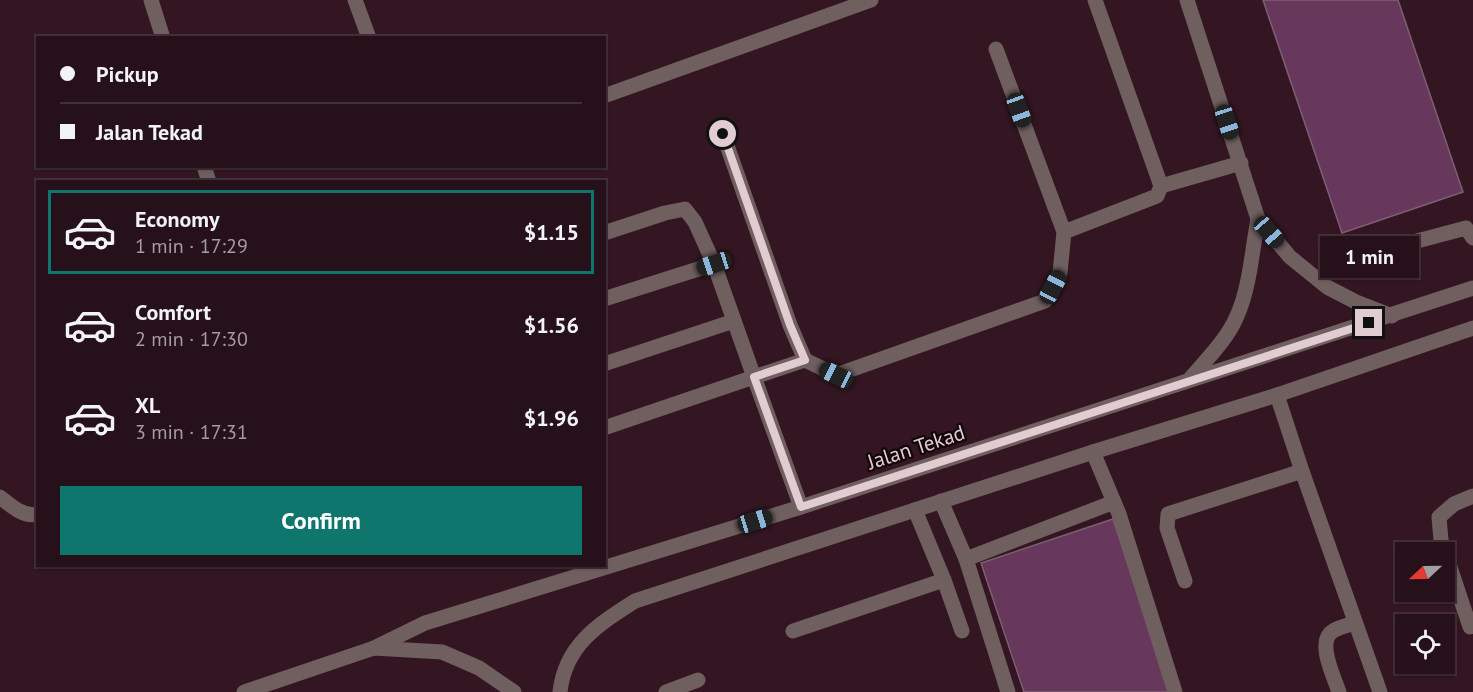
<!DOCTYPE html>
<html lang="en">
<head>
<meta charset="utf-8">
<style>
  :root { --surface:#261019; --page:#2e1922; --text:#f1f3f6; --muted:#a49da2; --line:#423038; --accent:#0f766e }
  body { margin:0; font-family:"PT Sans",sans-serif; background:var(--page); color:var(--text); height:100vh; display:flex; flex-direction:column; font-size:22px; white-space:nowrap }
  * { box-sizing:border-box; margin:0 }
  p { font-size:20px; color:var(--muted) }
  .icon { flex:none; width:33px; height:33px; fill:none; stroke:currentColor; stroke-width:2; stroke-linecap:round; stroke-linejoin:round }
  .map { position:relative; flex:1; overflow:hidden }
  .sheet { position:absolute; left:36px; top:180px; width:570px; height:387px; display:flex; flex-direction:column; background:var(--surface); border-radius:0px; box-shadow:0 2px 4px #0004,0 0 0 2px var(--line) }
  .sheet>* { flex:none }
  .hud { position:absolute; left:36px; top:36px; width:570px; height:132px; border-radius:0px; box-shadow:0 2px 4px #0004,0 0 0 2px var(--line); display:grid; align-content:center; height:132px; padding:0 24px; background:var(--surface) }
  .needle { width:39px; rotate:248deg }
  .tools { position:absolute; left:1395px; top:542px; display:grid; gap:12px }
  .tools a { display:grid; place-items:center; width:60px; height:60px; border-radius:0px; background:var(--surface); box-shadow:0 2px 4px #0004,0 0 0 2px var(--line); font-size:30px }
  .end { position:absolute; width:27px; height:27px; margin:-14px; border:8px solid #e1ccd2; background:#111; box-shadow:0 0 0 3px #111 }
  .from { border-radius:50% }
  .bubble { position:absolute; height:42px; border-radius:0px; background:var(--surface); box-shadow:0 2px 4px #0004,0 0 0 2px var(--line); font-size:20px; font-weight:800; line-height:42px; text-align:center }
  .car { position:absolute; width:18px; height:36px; margin:-18px -9px; border-radius:8px; box-shadow:0 0 4px 2px #0007; background:linear-gradient(#222 24%,#8ab4d8 0 40%,#222 0 76%,#8ab4d8 0 86%,#222 0) }
  .hud b { display:flex; align-items:center; gap:21px; height:57px; font-size:22px }
  .hud b+b { border-top:2px solid var(--line) }
  .hud i { width:15px; height:15px; background:var(--text) }
  ul { padding:10px 0 0; list-style:none }
  li { display:flex; align-items:center; gap:18px; height:84px; margin:0 12px 9px; padding:0 12px; border:3px solid transparent; border-radius:0px }
  li div { flex:1 }
  li b { display:block; font-size:22px }
  li em { font-style:normal; font-weight:800 }
  li.selected { border-color:var(--accent) }
  li>.icon { width:54px; height:54px; stroke-width:1.5 }
  .action { display:flex; gap:12px; margin-top:auto; padding:12px 24px }
  .action a { flex:1; height:69px; border-radius:0px; background:var(--accent); color:#fff; font-size:24px; font-weight:800; line-height:69px; text-align:center }
  .map>svg:first-child { display:block }
  .building { fill:#67385b; stroke:#7d5f74; stroke-width:1.5 }
  .lines { fill:none; stroke-linecap:round; stroke-linejoin:round }
  .minor { stroke:#705f5f; stroke-width:15 }
  .route { stroke:#e1ccd2; stroke-width:8 }
  .labels { text-anchor:middle; dominant-baseline:central; stroke-width:4.5; stroke-linejoin:round; paint-order:stroke }
  .street-label { font-size:21px; fill:#e1ccd2; stroke:#12060a }
</style>
</head>
<body>
<div class="map">
<svg width="1473" height="692" viewBox="0 0 1473 692">
  <rect width="100%" height="100%" fill="#331621"/>
  <g class="building">
    <path d="M1263,0h135l65,192 -121,41z"/>
    <path d="M1113,519l57,173h-146l-43,-129z"/>
  </g>
  <g class="lines">
    <g class="minor">
      <path d="M151,0l12,38"/>
      <path d="M355,0l14,38"/>
      <path d="M1187,0l71,219 32,38 37,30 29,15 36,14"/>
      <path d="M604,96l267,-96"/>
      <path d="M723,134l67,191 15,35"/>
      <path d="M204,166l5,16"/>
      <path d="M1161,186l80,-23"/>
      <path d="M1064,232l93,-36 4,-10 -66,-186"/>
      <path d="M604,233l61,-20 20,-4 10,13 19,42 40,113 -150,51"/>
      <path d="M1387,249l79,-21 7,10"/>
      <path d="M604,299l110,-35"/>
      <path d="M604,364l130,-43"/>
      <path d="M1189,380c16,-19 38,-40 48,-64 13,-29 15,-66 21,-97"/>
      <path d="M1277,395l25,76"/>
      <path d="M1093,452l26,62 56,178"/>
      <path d="M0,497c10,8 24,21 38,17"/>
      <path d="M941,501l25,58 42,133"/>
      <path d="M801,507l-47,-130 51,-17 31,15 209,-74 15,-28 4,-41 -68,-183"/>
      <path d="M915,510l29,70 18,51"/>
      <path d="M966,559l148,-57"/>
      <path d="M1185,581l-18,-53 1,-14 134,-43 78,221"/>
      <path d="M1470,627l-29,-87 -2,-23 15,-13 19,-8"/>
      <path d="M793,631l151,-51"/>
      <path d="M374,648l51,-25 376,-116 672,-219"/>
      <path d="M244,692l130,-44 68,4 37,16 35,24"/>
      <path d="M560,692c5,-47 39,-68 75,-91l458,-149 184,-57 196,-67"/>
      <path d="M666,692l32,-12"/>
      <path d="M1339,692c-5,-15 -23,-51 -6,-61 6,-4 15,-6 22,-8"/>
    </g>
  </g>
  <g class="lines">
    <path class="route" d="M723,134l67,191 15,35 -51,17 47,130 568,-184"/>
  </g>
  <g class="labels">
    <g class="street-label">
      <text transform="translate(916 447) rotate(-18)">Jalan Tekad</text>
    </g>
  </g>
</svg>
<div class="tools">
<a><svg class="needle" viewBox="-14 -14 28 28"><path d="M0-13l5 13h-10z" fill="#e53935"/><path d="M0 13l5-13h-10z" fill="#a49da2"/></svg></a>
<a><svg class="icon" aria-label="locate" viewBox="0 0 24 24"><circle cx="12" cy="12" r="6"/><path d="M12 2v4M12 18v4M2 12h4M18 12h4"/></svg></a>
</div>
<i class="end from" style="left:723px;top:134px"></i>
<i class="end" style="left:1369px;top:323px"></i>
<div class="bubble" style="left:1320px;top:236px;width:99px">1 min</div>
<i class="car" style="left:1019px;top:110px;rotate:160deg"></i>
<i class="car" style="left:1227px;top:122px;rotate:162deg"></i>
<i class="car" style="left:1269px;top:232px;rotate:139deg"></i>
<i class="car" style="left:714px;top:264px;rotate:252deg"></i>
<i class="car" style="left:1053px;top:287px;rotate:28deg"></i>
<i class="car" style="left:836px;top:375px;rotate:296deg"></i>
<i class="car" style="left:755px;top:521px;rotate:73deg"></i>
<div class="hud">
<b><i class="from"></i>Pickup</b>
<b><i></i>Jalan Tekad</b>
</div>
<section class="sheet">
<ul>
<li class="selected"><svg class="icon" aria-label="car" viewBox="0 0 24 24"><path d="M5 17H2v-5l4-1 3-4h7l3 4 3 1v5h-3M9 17h6M6 11h13"/><circle cx="7" cy="17" r="2"/><circle cx="17" cy="17" r="2"/></svg><div><b>Economy</b><p>1 min · 17:29</p></div><em>$1.15</em></li>
<li><svg class="icon" aria-label="car" viewBox="0 0 24 24"><path d="M5 17H2v-5l4-1 3-4h7l3 4 3 1v5h-3M9 17h6M6 11h13"/><circle cx="7" cy="17" r="2"/><circle cx="17" cy="17" r="2"/></svg><div><b>Comfort</b><p>2 min · 17:30</p></div><em>$1.56</em></li>
<li><svg class="icon" aria-label="car" viewBox="0 0 24 24"><path d="M5 17H2v-5l4-1 3-4h7l3 4 3 1v5h-3M9 17h6M6 11h13"/><circle cx="7" cy="17" r="2"/><circle cx="17" cy="17" r="2"/></svg><div><b>XL</b><p>3 min · 17:31</p></div><em>$1.96</em></li>
</ul>
<div class="action"><a>Confirm</a></div>
</section>
</div>
</body>
</html>
